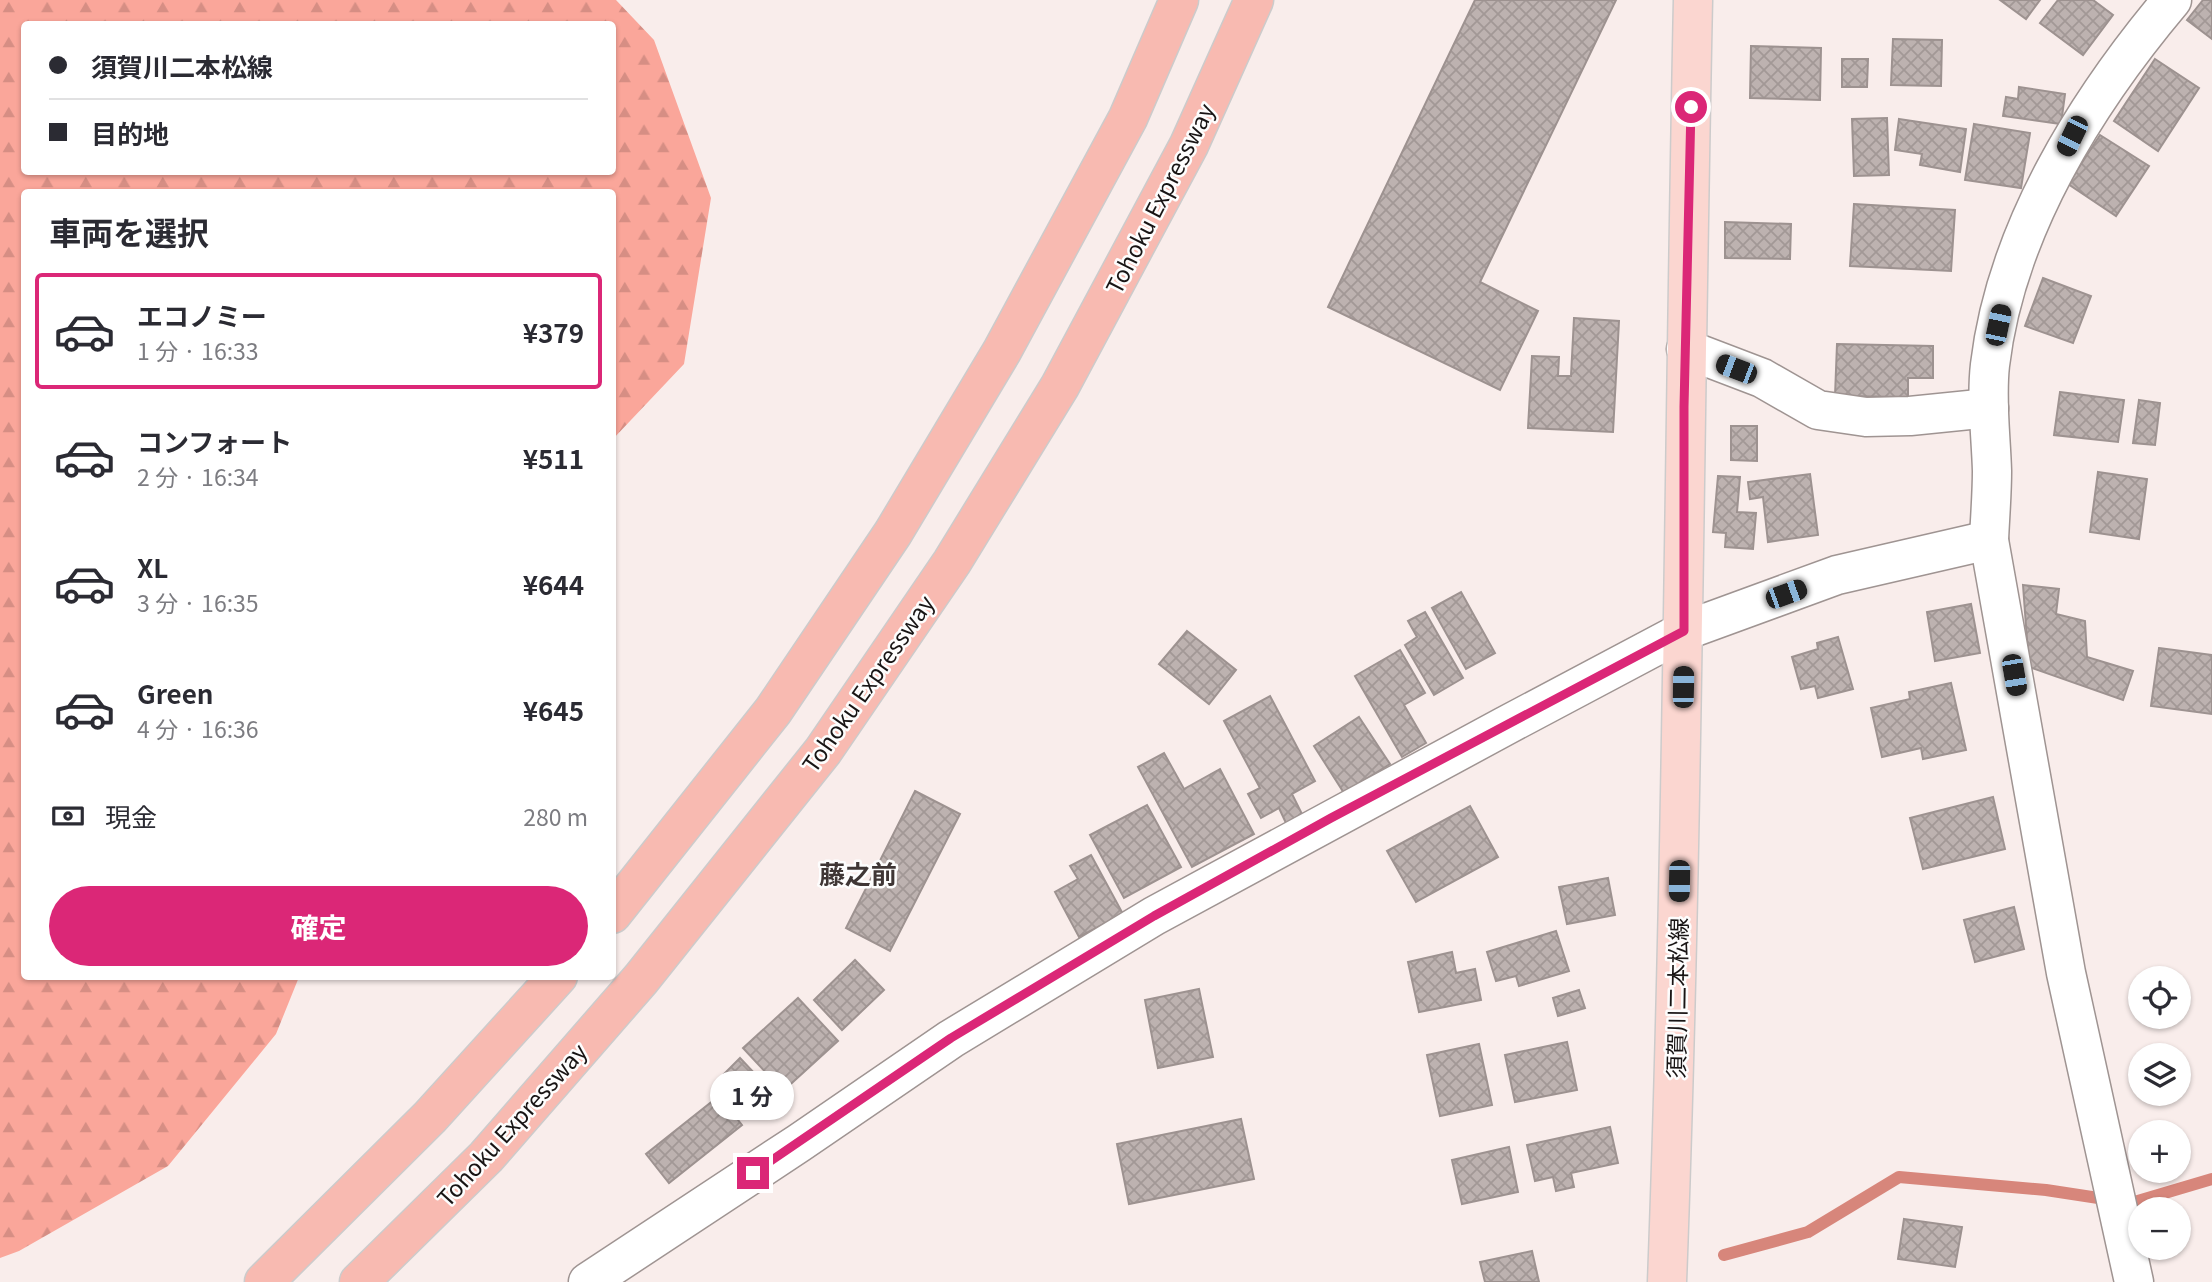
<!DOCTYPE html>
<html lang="ja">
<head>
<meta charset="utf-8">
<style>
  :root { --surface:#fff; --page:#f2f2f3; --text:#2b2b33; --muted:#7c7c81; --line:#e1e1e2; --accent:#db2777 }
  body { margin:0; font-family:Georgia,"Noto Sans JP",serif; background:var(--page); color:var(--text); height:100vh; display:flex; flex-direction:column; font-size:26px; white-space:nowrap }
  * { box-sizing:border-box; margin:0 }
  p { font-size:23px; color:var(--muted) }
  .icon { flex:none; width:38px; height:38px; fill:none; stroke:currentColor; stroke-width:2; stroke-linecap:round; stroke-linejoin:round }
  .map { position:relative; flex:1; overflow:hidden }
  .side { position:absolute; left:21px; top:189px; width:595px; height:791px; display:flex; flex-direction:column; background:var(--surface); border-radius:7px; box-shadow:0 2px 5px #0004 }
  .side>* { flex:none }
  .hud { position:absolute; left:21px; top:21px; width:595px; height:154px; border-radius:7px; box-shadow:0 2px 5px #0004; display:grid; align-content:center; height:154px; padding:0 28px; background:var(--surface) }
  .controls { position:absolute; left:2128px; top:966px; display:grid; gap:14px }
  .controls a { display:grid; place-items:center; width:63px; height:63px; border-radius:50%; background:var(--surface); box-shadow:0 2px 5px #0004; font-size:35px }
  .end { position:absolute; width:32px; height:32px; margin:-16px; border:9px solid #db2777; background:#fff; box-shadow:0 0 0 4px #fff }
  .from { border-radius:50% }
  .bubble { position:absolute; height:49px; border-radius:24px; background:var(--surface); box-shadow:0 2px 5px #0004; font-size:23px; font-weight:700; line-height:49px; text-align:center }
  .car { position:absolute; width:21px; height:42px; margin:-21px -10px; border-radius:9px; box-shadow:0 0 5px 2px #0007; background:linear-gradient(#222 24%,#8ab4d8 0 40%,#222 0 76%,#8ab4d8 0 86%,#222 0) }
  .hud b { display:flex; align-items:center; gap:24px; height:66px; font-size:26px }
  .hud b+b { border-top:2px solid var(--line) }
  .hud i { width:18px; height:18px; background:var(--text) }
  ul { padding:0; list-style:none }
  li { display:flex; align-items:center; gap:21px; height:116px; margin:0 14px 10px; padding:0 14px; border:4px solid transparent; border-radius:7px }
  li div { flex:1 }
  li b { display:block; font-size:26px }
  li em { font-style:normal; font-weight:700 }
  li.active { border-color:var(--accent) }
  li>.icon { width:63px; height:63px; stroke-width:1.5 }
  h2 { padding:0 28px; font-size:32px; line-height:84px }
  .pay { display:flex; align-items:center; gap:18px; height:77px; padding:0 28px; font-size:26px }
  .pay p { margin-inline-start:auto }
  .primary-button { display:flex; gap:14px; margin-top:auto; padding:14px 28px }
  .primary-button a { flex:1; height:80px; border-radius:42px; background:var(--accent); color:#fff; font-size:28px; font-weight:700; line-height:80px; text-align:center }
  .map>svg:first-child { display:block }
  .forest { fill:url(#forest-firs); fill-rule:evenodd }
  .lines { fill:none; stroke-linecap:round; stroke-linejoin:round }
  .stream { stroke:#d7867b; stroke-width:12 }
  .building { fill:url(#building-cross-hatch); stroke:#9d9290; stroke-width:2 }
  .minor-casing { stroke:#9f9492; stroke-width:41 }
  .major-casing { stroke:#cccbcb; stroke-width:41 }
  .highway-casing { stroke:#cccbcb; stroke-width:41 }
  .minor { stroke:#fff; stroke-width:38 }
  .major { stroke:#fbd6d0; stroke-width:38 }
  .highway { stroke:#f8bab1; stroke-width:38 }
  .route { stroke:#db2777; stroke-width:9 }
  .labels { text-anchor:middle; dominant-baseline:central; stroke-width:5; stroke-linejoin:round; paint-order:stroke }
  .street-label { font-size:23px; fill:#181414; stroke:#fdfdfd }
  .quarter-label { font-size:26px; font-weight:bold; fill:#3f3635; stroke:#fdfdfd }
</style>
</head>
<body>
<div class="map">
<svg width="2212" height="1282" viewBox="0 0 2212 1282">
  <defs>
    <pattern id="forest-firs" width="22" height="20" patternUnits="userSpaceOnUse" patternTransform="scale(1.75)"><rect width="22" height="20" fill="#faa69a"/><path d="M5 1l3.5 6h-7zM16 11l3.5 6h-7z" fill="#d68e84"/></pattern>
    <pattern id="building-cross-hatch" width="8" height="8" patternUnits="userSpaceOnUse" patternTransform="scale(1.75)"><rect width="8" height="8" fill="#bdb2b0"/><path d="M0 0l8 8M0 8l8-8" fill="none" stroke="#a29896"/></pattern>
  </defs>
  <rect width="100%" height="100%" fill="#f9edeb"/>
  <path class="forest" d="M0,0h616l38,40 57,158 -27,166 -71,75 -1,-247h-588v784l275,1 -23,57 -108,132 -149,85 -19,7zM24,24h588v148h-588z"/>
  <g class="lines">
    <path class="stream" d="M1724,1255l84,-23 91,-55 147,13 85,13 81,-24"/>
  </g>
  <g class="building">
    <path d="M1475,0h141l-136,282 58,29 -38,79 -172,-83z"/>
    <path d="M2000,0h40l-14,19z"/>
    <path d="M2058,0h35l20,15 -30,40 -43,-32z"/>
    <path d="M2203,0h9v39l-25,-19z"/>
    <path d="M1893,39l49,1 -1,46 -50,-1z"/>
    <path d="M1751,46l70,2 -1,52 -70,-2z"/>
    <path d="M1842,59h26l-1,28h-25z"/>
    <path d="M2155,59l44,29 -41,63 -44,-30z"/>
    <path d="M2019,87l46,7 -4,30 -58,-8 3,-19 12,2z"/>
    <path d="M1887,118l2,57 -35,1 -2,-57z"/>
    <path d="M1899,119l67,10 -6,43 -40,-7 2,-11 -27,-4z"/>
    <path d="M1974,124l56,9 -9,55 -56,-8z"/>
    <path d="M2100,135l49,31 -33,50 -48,-32z"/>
    <path d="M1854,204l101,6 -4,61 -101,-5z"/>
    <path d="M1725,222l66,2 -1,35 -65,-1z"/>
    <path d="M2043,278l48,18 -18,47 -48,-17z"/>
    <path d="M1574,318l45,3 -6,111 -85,-4 4,-72 27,1 -1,19h13z"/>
    <path d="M1837,344l96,2v32h-25v19l-73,-1z"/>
    <path d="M2060,392l64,8 -6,42 -64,-7z"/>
    <path d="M2139,400l21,3 -5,42 -22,-2z"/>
    <path d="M1731,426h26v35l-26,-1z"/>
    <path d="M2098,472l49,7 -8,60 -49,-7z"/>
    <path d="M1810,474l8,61 -50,7 -5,-45 -13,2 -2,-17z"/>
    <path d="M1718,476l22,1 -3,35 19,1 -3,36 -28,-2 1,-14 -13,-1z"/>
    <path d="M2023,585l36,4 -3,25 29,7 2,36 46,14 -10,29 -94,-33z"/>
    <path d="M1461,592l34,61 -29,16 -34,-61z"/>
    <path d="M1971,604l9,49 -45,8 -8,-49z"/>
    <path d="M1425,612l38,66 -29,17 -29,-50 12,-8 -9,-16z"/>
    <path d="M1187,631l49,39 -27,34 -50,-40z"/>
    <path d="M1838,637l15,52 -35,9 -3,-12 -14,3 -9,-32 26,-8 -1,-6z"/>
    <path d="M2159,648l53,7v59l-61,-8z"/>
    <path d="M1400,650l25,43 -21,12 22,38 -24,14 -47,-81z"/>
    <path d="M1951,683l15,67 -43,9 -2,-11 -39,9 -11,-49 39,-9 -1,-7z"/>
    <path d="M1270,696l45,85 -23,13 10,20 -16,9 -7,-15 -18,10 -13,-24 12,-6 -36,-67z"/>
    <path d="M1359,717l31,47 -46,29 -30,-47z"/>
    <path d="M1164,753l20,36 36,-20 34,65 -62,33 -54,-100z"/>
    <path d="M915,791l45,23 -70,137 -44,-23z"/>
    <path d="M1993,797l12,52 -82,20 -13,-51z"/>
    <path d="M1147,805l34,62 -57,31 -34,-63z"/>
    <path d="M1470,806l28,51 -82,45 -29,-51z"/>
    <path d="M1091,855l32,59 -44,23 -24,-45 23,-13 -8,-13z"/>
    <path d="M1608,878l7,37 -48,9 -8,-37z"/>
    <path d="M2014,907l10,42 -49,13 -11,-42z"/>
    <path d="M1556,931l13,40 -50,15 -3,-10 -20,5 -9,-29z"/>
    <path d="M1452,952l4,21 19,-4 6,31 -62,12 -11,-50z"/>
    <path d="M855,960l29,30 -42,40 -28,-30z"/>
    <path d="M1199,989l14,68 -55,11 -13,-68z"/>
    <path d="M1579,990l6,18 -27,8 -5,-18z"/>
    <path d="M798,998l40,43 -55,50 -40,-43z"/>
    <path d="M1567,1042l10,48 -62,12 -10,-47z"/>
    <path d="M1479,1044l13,61 -52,11 -13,-61z"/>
    <path d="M740,1058l16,17 -17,15 -15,-16z"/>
    <path d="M719,1096l23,29 -73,58 -23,-29z"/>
    <path d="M1241,1119l13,60 -125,25 -12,-60z"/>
    <path d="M1610,1127l8,36 -47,10 3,14 -18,4 -3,-14 -18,4 -8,-36z"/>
    <path d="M1509,1147l9,45 -56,12 -10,-44z"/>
    <path d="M1904,1219l58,8 -7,40 -57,-8z"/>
    <path d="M1532,1251l7,31h-54l-5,-20z"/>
  </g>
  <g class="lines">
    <defs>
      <g id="minor">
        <path d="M1686,349l76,29 56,32 48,7 44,-1 79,-8"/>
        <path d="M588,1282l211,-139 152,-104 203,-123 351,-190 179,-95 153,-56 152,-35"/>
        <path d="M2134,1282l-68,-309 -77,-433c1,-23 3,-46 3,-69 -1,-35 -6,-71 -2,-106 16,-135 96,-263 182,-365"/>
      </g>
      <path id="major" d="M1667,1282c16,-427 17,-855 26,-1282"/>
      <g id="highway">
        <path d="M612,914l161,-203 120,-178 109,-182 126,-233 51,-118"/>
        <path d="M264,1282l166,-165 128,-141"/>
        <path d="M359,1282l127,-125 155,-178 182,-228 129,-189 108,-176 129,-241 65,-145"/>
      </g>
    </defs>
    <use href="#minor" class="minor-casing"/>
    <use href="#major" class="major-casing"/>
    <use href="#highway" class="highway-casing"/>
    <use href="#minor" class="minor"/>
    <use href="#major" class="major"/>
    <use href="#highway" class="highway"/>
  </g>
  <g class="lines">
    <path class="route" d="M753,1173l198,-135 203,-122 177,-98 353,-187v-224l7,-300"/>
  </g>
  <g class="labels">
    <g class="street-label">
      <text transform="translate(1159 198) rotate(-63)">Tohoku Expressway</text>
      <text transform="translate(867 683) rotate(-55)">Tohoku Expressway</text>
      <text transform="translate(1676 998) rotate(-89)">須賀川二本松線</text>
      <text transform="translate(511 1124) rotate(-48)">Tohoku Expressway</text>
    </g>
    <g class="quarter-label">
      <text x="858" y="872">藤之前</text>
    </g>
  </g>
</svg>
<div class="controls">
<a><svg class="icon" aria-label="locate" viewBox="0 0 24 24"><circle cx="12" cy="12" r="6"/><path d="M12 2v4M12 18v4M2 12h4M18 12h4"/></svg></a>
<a><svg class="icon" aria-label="layers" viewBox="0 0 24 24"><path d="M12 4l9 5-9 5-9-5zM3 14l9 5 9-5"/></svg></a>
<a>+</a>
<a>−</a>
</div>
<i class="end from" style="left:1691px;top:107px"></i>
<i class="end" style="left:753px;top:1173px"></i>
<div class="bubble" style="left:710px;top:1071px;width:84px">1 分</div>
<i class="car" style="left:2072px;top:136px;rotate:206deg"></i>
<i class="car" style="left:1998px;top:325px;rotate:12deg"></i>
<i class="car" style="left:1736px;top:369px;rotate:291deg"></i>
<i class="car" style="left:1786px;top:594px;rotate:70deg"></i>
<i class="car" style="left:2014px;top:675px;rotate:170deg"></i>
<i class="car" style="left:1683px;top:687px;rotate:1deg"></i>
<i class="car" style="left:1679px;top:881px;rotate:181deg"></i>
<div class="hud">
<b><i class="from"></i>須賀川二本松線</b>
<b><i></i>目的地</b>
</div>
<section class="side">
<h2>車両を選択</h2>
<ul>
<li class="active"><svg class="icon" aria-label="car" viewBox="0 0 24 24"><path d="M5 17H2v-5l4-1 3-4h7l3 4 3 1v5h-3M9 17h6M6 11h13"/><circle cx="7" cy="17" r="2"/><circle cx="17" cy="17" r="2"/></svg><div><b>エコノミー</b><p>1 分 · 16:33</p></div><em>¥379</em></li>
<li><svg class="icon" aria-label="car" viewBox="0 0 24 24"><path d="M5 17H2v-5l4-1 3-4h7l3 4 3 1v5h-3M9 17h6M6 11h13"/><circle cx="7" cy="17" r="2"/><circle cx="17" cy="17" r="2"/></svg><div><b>コンフォート</b><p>2 分 · 16:34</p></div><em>¥511</em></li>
<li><svg class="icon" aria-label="car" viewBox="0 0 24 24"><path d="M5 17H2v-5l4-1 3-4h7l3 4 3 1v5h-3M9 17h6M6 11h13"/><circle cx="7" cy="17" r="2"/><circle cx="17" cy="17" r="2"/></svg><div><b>XL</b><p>3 分 · 16:35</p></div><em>¥644</em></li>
<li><svg class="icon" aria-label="car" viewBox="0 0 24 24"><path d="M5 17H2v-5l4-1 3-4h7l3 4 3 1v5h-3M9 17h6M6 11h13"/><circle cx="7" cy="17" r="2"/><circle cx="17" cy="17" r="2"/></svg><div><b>Green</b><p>4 分 · 16:36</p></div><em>¥645</em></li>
</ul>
<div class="pay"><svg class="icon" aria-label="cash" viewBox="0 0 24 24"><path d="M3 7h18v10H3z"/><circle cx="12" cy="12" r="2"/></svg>現金<p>280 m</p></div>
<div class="primary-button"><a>確定</a></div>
</section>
</div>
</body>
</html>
